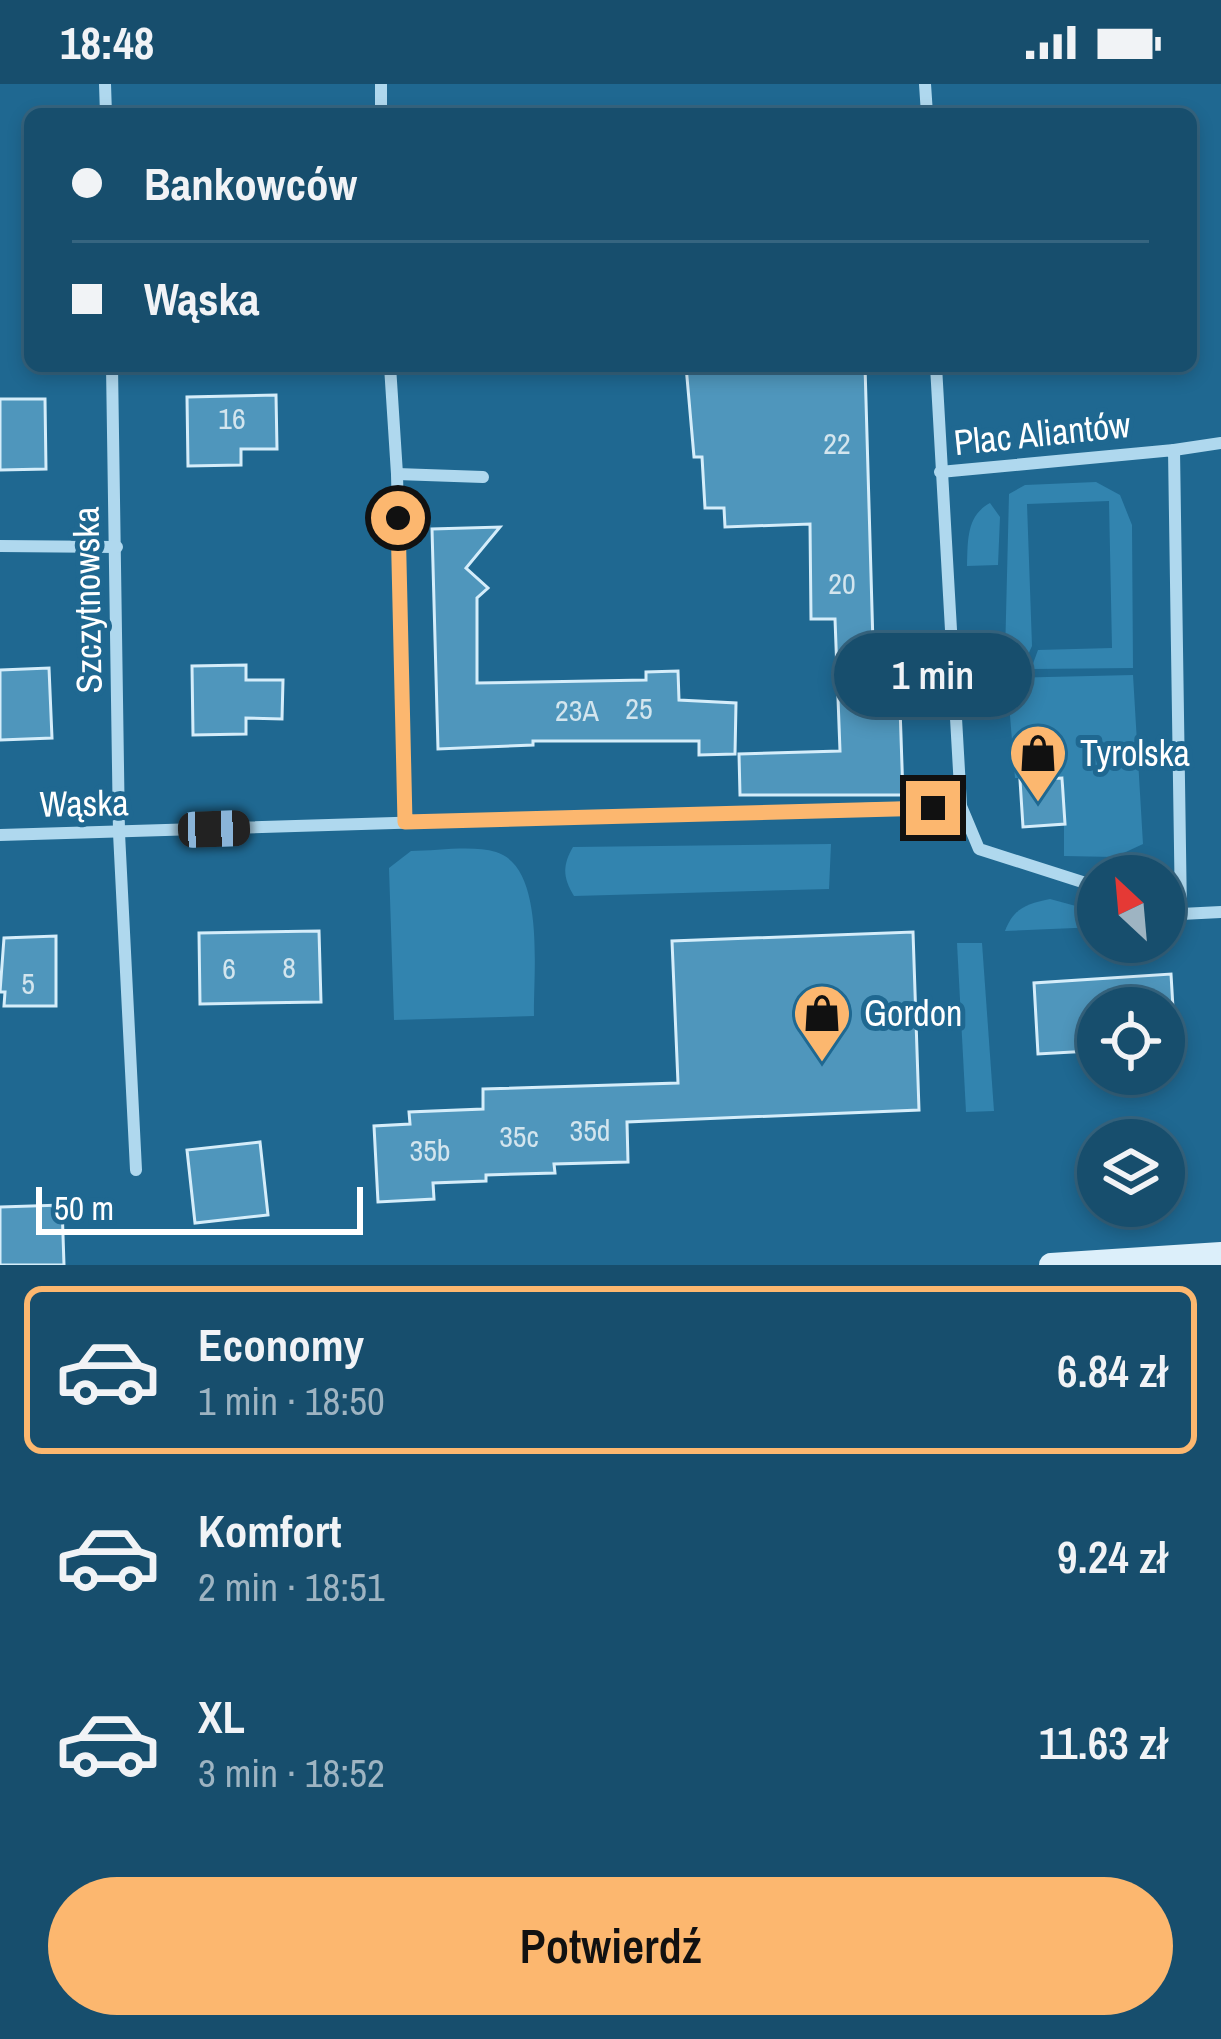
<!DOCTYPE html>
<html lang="pl">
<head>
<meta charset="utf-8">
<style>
  :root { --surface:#174e6d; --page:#205572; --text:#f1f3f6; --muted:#9eb4c2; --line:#366580; --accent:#fcb76f }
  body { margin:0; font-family:"Archivo Narrow",sans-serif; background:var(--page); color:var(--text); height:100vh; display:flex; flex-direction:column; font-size:45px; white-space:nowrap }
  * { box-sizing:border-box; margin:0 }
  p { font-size:39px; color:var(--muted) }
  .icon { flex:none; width:66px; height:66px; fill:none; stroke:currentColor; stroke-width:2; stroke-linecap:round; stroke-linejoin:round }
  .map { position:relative; height:1181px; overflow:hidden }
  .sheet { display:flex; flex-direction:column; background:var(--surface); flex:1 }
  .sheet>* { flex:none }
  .banner { position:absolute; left:24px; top:24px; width:1173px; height:264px; border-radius:18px; box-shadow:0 6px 18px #0003,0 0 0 3px var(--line); display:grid; align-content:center; height:264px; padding:0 48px; background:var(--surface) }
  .needle { width:78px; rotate:334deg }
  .fabs { position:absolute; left:1077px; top:771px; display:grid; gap:24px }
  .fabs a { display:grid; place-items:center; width:108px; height:108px; border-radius:50%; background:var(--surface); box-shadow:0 6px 18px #0003,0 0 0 3px var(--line); font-size:60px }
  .scale { position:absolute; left:36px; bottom:30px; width:327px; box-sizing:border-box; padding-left:12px; border:6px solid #fff; border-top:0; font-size:33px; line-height:42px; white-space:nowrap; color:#fff; -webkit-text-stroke:9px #1f6891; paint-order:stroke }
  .end { position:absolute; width:54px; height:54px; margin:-27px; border:15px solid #fcb76f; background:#111; box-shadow:0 0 0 6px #111 }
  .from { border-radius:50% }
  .bubble { position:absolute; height:84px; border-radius:42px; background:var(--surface); box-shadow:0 6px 18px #0003,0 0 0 3px var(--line); font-size:39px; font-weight:600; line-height:84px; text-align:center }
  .car { position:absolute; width:36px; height:72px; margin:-36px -18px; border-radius:15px; box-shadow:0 0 9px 3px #0007; background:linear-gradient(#222 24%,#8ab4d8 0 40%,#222 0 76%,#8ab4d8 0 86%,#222 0) }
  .banner b { display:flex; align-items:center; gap:42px; height:114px; font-size:45px }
  .banner b+b { border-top:3px solid var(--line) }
  .banner i { width:30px; height:30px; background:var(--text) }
  ul { padding:21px 0 0; list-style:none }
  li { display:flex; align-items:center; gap:36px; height:168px; margin:0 24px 18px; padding:0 24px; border:6px solid transparent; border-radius:18px }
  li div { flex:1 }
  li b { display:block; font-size:45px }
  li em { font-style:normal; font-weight:600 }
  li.on { border-color:var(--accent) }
  li>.icon { width:108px; height:108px; stroke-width:1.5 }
  .cta { display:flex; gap:24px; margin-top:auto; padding:24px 48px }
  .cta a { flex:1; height:138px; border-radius:72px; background:var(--accent); color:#111; font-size:48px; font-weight:600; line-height:138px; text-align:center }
  .status { display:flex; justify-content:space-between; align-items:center; height:84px; padding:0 60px; background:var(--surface); direction:ltr }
  .status svg { height:33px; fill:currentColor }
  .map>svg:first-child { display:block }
  .green { fill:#3284af }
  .building { fill:#4f96bc; stroke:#d5edfa; stroke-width:3 }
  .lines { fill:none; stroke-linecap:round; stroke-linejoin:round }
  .street { stroke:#afd8ee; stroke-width:12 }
  .secondary { stroke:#dceffa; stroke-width:24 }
  .route { stroke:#fcb76f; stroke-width:15 }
  .labels { text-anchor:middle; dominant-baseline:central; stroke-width:10; stroke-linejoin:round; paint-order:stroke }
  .number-label { font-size:30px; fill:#d3e5ee }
  .street-label { font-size:36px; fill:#fff; stroke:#1f6891 }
  .poi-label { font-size:36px; fill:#fff; stroke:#1f6891; text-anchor:start }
</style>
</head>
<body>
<div class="status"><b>18:48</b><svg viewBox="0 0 49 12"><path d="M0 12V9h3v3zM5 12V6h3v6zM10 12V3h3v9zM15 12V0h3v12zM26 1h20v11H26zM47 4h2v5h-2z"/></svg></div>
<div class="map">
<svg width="1221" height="1181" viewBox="0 0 1221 1181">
  <rect width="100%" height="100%" fill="#1f6891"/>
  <g class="green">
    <path d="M1096,398l24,13 12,30 1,143 -102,1 7,-19 74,-2 -3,-147 -82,3 5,142 -11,24 -9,-1 -7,-13 4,-162 16,-9z"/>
    <path d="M990,419l10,14 -2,48 -31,1c1,-25 -1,-50 23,-63z"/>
    <path d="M1133,591l10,169 -28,13 -51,-1v-79l-49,1 -8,-100z"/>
    <path d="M831,760l-2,45 -255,7c-11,-18 -12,-30 -1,-49z"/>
    <path d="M411,767c26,0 61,-6 85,1 50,15 37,122 38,164l-140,4 -5,-152z"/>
    <path d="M1050,815l48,13v15l-93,4c9,-23 21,-27 45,-32z"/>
    <path d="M957,859h25l12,168 -28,1z"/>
  </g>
  <g class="building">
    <path d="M686,282h179l9,313 25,-1 4,117h-163l-1,-41 101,-3 -5,-132h-24l-1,-95 -85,3 -1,-19h-19l-3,-51h-8z"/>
    <path d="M276,311l1,54h-36v16l-53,1 -1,-69z"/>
    <path d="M0,315h45l1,70 -46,1z"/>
    <path d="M500,443l-34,41 22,20 -11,10v85l169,-3v-8l32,-1 1,29 57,3 -1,51 -36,1v-14h-166v4l-95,4 -6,-220z"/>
    <path d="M246,581v15h37l-1,39 -36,-1v16l-53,1 -1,-69z"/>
    <path d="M49,584l3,70 -52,2v-70z"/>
    <path d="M1062,694l3,46 -42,3 -3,-47z"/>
    <path d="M319,847l2,71 -121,2 -1,-71z"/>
    <path d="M913,848l6,178 -292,12 1,40 -74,2 1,9 -69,2v6l-53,2 1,16 -56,3 -4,-76 36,-2 -1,-12 74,-3v-20l195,-6 -6,-142z"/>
    <path d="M56,852v70h-52l1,-14h-5l4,-54z"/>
    <path d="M1171,890l2,34h-75l-8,43 -52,3 -4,-71z"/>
    <path d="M260,1058l8,73 -73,8 -8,-73z"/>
    <path d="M62,1121l2,60h-64v-58z"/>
  </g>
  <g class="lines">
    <g class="street">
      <path d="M105,0l1,30"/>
      <path d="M381,0v30"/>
      <path d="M925,0l2,30"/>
      <path d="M112,282l7,467 17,337"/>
      <path d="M390,282l7,108 8,348"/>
      <path d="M936,282l25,440 18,43 119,38"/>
      <path d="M1174,366l47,-7"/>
      <path d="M940,388l234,-22 7,464 -17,-5"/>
      <path d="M397,390l86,3"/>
      <path d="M0,462l117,1"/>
      <path d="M0,751l961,-29"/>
      <path d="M1181,830l40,-2"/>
    </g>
    <path class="secondary" d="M1051,1181l170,-11"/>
  </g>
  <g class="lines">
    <path class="route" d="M398,434l7,304 528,-14"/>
  </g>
  <defs>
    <symbol id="shop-pin" viewBox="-11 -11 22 30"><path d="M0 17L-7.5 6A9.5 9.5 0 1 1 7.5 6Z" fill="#fcb76f" stroke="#1f6891"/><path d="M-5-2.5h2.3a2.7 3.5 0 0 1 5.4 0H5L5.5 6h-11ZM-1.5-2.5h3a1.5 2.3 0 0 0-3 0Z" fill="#111"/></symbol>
  </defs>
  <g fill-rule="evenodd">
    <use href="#shop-pin" x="1005" y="636" width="66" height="90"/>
    <use href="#shop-pin" x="789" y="896" width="66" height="90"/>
  </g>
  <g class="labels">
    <g class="number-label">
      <text x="232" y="334">16</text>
      <text x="837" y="359">22</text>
      <text x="842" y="499">20</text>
      <text x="639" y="624">25</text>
      <text x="577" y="626">23A</text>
      <text x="289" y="883">8</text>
      <text x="229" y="884">6</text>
      <text x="28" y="899">5</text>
      <text x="590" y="1046">35d</text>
      <text x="519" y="1052">35c</text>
      <text x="430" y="1066">35b</text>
    </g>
    <g class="street-label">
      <text transform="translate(1042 349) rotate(-6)">Plac Aliantów</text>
      <text transform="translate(87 516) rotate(-91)">Szczytnowska</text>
      <text transform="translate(84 719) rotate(-1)">Wąska</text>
    </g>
    <g class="poi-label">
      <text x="1080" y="669">Tyrolska</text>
      <text x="864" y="929">Gordon</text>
    </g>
  </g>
</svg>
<div class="fabs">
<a><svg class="needle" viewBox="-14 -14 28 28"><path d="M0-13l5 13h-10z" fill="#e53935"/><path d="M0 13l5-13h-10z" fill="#9eb4c2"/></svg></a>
<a><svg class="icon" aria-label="locate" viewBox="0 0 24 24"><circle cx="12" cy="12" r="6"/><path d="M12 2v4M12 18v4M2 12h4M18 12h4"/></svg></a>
<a><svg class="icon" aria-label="layers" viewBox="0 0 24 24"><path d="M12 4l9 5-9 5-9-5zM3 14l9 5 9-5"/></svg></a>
</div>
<div class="scale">50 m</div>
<i class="end from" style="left:398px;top:434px"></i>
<i class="end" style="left:933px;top:724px"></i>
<div class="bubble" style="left:834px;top:549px;width:198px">1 min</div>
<i class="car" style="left:214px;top:745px;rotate:88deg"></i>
<div class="banner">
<b><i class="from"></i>Bankowców</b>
<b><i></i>Wąska</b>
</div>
</div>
<section class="sheet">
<ul>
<li class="on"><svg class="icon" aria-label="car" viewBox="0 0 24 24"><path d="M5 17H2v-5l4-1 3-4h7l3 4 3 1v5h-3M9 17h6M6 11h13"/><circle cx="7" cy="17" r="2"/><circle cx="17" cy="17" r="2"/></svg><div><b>Economy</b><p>1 min · 18:50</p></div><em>6.84 zł</em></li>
<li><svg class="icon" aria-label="car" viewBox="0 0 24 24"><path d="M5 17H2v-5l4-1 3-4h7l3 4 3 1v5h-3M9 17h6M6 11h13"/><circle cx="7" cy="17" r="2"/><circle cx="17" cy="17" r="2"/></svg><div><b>Komfort</b><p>2 min · 18:51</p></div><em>9.24 zł</em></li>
<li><svg class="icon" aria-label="car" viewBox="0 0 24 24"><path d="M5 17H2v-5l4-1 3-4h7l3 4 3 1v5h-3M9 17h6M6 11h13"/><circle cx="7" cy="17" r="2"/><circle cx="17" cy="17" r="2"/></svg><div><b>XL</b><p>3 min · 18:52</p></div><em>11.63 zł</em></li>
</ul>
<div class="cta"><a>Potwierdź</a></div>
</section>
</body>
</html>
